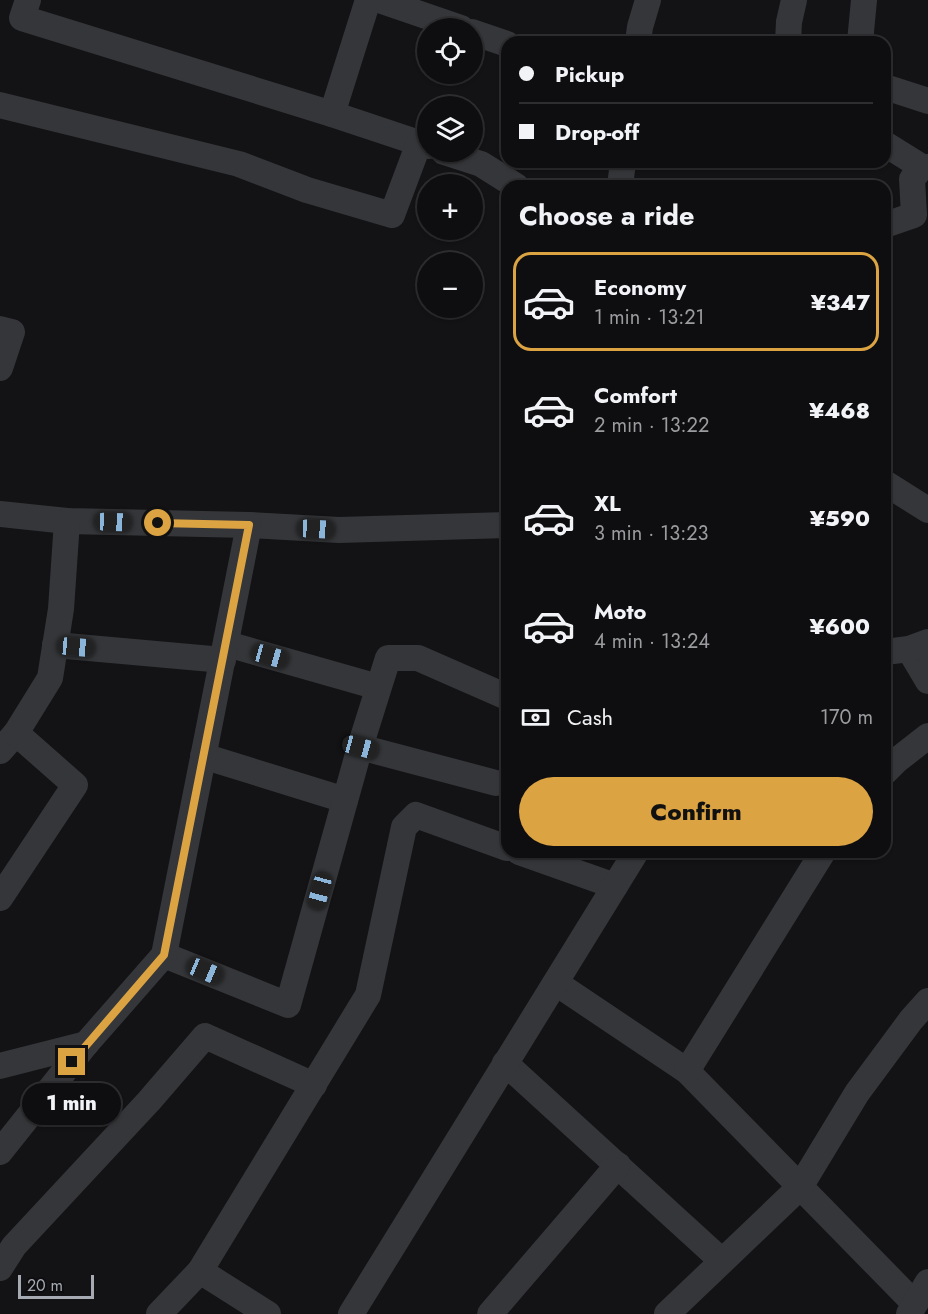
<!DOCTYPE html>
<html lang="en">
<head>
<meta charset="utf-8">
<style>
  :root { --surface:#0e0e10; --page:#171719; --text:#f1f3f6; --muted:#9b9c9f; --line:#2e2e30; --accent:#dca343 }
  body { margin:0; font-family:Jost,sans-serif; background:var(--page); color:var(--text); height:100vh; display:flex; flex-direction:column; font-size:22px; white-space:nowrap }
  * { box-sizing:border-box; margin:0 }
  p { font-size:20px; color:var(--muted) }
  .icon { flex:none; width:33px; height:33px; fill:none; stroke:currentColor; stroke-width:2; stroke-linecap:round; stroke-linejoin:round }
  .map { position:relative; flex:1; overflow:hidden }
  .sheet { position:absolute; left:501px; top:180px; width:390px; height:678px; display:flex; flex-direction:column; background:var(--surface); border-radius:18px; box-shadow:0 2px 4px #0004,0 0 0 2px var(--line) }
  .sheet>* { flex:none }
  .banner { position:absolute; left:501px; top:36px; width:390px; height:132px; border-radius:18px; box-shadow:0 2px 4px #0004,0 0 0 2px var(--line); display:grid; align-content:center; height:132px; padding:0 18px; background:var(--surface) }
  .controls { position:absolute; left:417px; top:18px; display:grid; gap:12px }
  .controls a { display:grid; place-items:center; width:66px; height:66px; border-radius:50%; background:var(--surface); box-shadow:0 2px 4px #0004,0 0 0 2px var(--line); font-size:30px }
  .scale { position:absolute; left:18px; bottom:15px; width:76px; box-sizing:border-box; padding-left:6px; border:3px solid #a6abb3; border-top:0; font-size:16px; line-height:21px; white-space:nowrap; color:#a6abb3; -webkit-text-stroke:4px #0e0e10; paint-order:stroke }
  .end { position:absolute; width:27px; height:27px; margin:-14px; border:8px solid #dca343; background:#111; box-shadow:0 0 0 3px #111 }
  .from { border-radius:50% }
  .bubble { position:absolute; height:42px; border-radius:21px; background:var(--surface); box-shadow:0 2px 4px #0004,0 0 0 2px var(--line); font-size:20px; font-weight:800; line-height:42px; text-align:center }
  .car { position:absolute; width:18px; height:36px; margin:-18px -9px; border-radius:8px; box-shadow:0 0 4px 2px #0007; background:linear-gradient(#222 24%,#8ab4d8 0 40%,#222 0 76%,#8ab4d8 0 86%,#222 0) }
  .banner b { display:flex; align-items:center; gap:21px; height:57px; font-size:22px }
  .banner b+b { border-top:2px solid var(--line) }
  .banner i { width:15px; height:15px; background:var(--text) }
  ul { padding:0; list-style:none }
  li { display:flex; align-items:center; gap:18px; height:99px; margin:0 12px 9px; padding:0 6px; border:3px solid transparent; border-radius:18px }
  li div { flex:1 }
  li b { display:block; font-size:22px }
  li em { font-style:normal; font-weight:800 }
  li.selected { border-color:var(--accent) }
  li>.icon { width:54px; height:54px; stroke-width:1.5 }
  h2 { padding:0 18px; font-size:27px; line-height:72px }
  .pay { display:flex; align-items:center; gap:15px; height:66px; padding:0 18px; font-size:22px }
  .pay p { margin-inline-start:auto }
  .button { display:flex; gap:12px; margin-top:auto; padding:12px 18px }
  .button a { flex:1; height:69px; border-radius:36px; background:var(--accent); color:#111; font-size:24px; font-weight:800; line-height:69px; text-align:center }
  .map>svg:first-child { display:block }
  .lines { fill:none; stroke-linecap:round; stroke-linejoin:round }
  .minor { stroke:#353639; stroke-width:26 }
  .route { stroke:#dca343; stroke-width:8 }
</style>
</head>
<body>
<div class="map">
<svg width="928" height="1314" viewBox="0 0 928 1314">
  <rect width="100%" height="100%" fill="#131315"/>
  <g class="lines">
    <g class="minor">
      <path d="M28,0l-6,18 310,96 96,32"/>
      <path d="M379,0l82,28"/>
      <path d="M472,32l35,12"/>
      <path d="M638,42l2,-15 8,-27"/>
      <path d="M788,42l1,-20 5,-22"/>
      <path d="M860,42l4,-42"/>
      <path d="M885,87l43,14"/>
      <path d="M0,105l239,59 68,26 85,25 27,-72"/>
      <path d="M332,114l36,-114"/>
      <path d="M885,144l37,23h6"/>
      <path d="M444,152l37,12 35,22"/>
      <path d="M620,186l3,-24"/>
      <path d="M885,225l29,-10 -2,-36 10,-12"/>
      <path d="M0,329l12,3 -12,36"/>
      <path d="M885,483l43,27"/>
      <path d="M0,514l67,7 182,4 90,5 168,-5"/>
      <path d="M227,644l151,43"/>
      <path d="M55,645l168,15"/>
      <path d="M909,649l19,32"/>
      <path d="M885,652l24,-3 19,-7"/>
      <path d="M360,747l136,36"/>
      <path d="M0,751l16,-18 34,-55 11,-69 6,-88"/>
      <path d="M203,756l142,44"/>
      <path d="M885,772l11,-11 32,-25"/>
      <path d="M519,852l96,34"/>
      <path d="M0,898l75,-113 -59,-52"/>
      <path d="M164,955l124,50 72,-258 28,-89h30l89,39"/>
      <path d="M556,983l131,88 227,232"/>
      <path d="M505,1063l217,198"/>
      <path d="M0,1066l86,-22"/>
      <path d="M687,1071l136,-219"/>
      <path d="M0,1152l86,-108 78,-89 85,-430"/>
      <path d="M0,1268l14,-22 135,-145 56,-65 109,49"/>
      <path d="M200,1271l168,-276 36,-168 12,-12 91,33"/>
      <path d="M159,1314l41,-43 68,43"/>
      <path d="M351,1314l285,-462"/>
      <path d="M490,1314l128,-149"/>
      <path d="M667,1314l133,-127 57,-94 54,-73 17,-19"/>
      <path d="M909,1314l19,-32"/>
    </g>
  </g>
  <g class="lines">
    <path class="route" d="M72,1062l92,-107 85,-430 -91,-2"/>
  </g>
</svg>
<div class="controls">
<a><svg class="icon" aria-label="locate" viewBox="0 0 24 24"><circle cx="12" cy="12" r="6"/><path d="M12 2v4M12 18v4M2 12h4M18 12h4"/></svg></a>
<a><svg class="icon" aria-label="layers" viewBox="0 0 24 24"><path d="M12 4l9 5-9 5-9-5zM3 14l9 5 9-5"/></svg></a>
<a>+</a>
<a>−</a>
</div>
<div class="scale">20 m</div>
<i class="end from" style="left:158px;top:523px"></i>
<i class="end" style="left:72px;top:1062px"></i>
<div class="bubble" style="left:22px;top:1083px;width:99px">1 min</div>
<i class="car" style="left:113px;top:522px;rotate:92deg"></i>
<i class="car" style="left:316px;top:529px;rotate:93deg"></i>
<i class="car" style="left:76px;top:647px;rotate:95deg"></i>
<i class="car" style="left:270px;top:656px;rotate:106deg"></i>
<i class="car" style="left:360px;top:747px;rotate:105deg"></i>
<i class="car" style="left:320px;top:891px;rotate:195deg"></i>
<i class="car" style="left:205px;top:971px;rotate:113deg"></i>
<div class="banner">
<b><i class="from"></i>Pickup</b>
<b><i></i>Drop-off</b>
</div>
<section class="sheet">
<h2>Choose a ride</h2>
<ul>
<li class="selected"><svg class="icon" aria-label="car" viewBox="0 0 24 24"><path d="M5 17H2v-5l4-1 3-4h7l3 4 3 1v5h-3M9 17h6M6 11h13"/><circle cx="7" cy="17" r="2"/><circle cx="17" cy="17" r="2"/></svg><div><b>Economy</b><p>1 min · 13:21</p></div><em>¥347</em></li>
<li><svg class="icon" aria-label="car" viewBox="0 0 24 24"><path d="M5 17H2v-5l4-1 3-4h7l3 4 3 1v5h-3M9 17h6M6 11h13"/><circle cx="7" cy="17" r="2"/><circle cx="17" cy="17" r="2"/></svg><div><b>Comfort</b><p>2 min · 13:22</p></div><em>¥468</em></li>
<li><svg class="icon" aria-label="car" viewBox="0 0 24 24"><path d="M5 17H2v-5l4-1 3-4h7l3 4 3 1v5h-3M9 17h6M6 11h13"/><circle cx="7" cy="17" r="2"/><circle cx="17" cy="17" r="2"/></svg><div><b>XL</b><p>3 min · 13:23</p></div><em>¥590</em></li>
<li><svg class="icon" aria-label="car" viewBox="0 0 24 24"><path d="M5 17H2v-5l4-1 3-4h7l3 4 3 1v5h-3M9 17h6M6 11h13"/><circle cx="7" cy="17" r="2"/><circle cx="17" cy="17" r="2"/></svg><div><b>Moto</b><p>4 min · 13:24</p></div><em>¥600</em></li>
</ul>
<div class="pay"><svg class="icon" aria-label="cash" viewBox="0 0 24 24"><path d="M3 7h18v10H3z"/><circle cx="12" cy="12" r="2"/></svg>Cash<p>170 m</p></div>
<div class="button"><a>Confirm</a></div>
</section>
</div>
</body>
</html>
